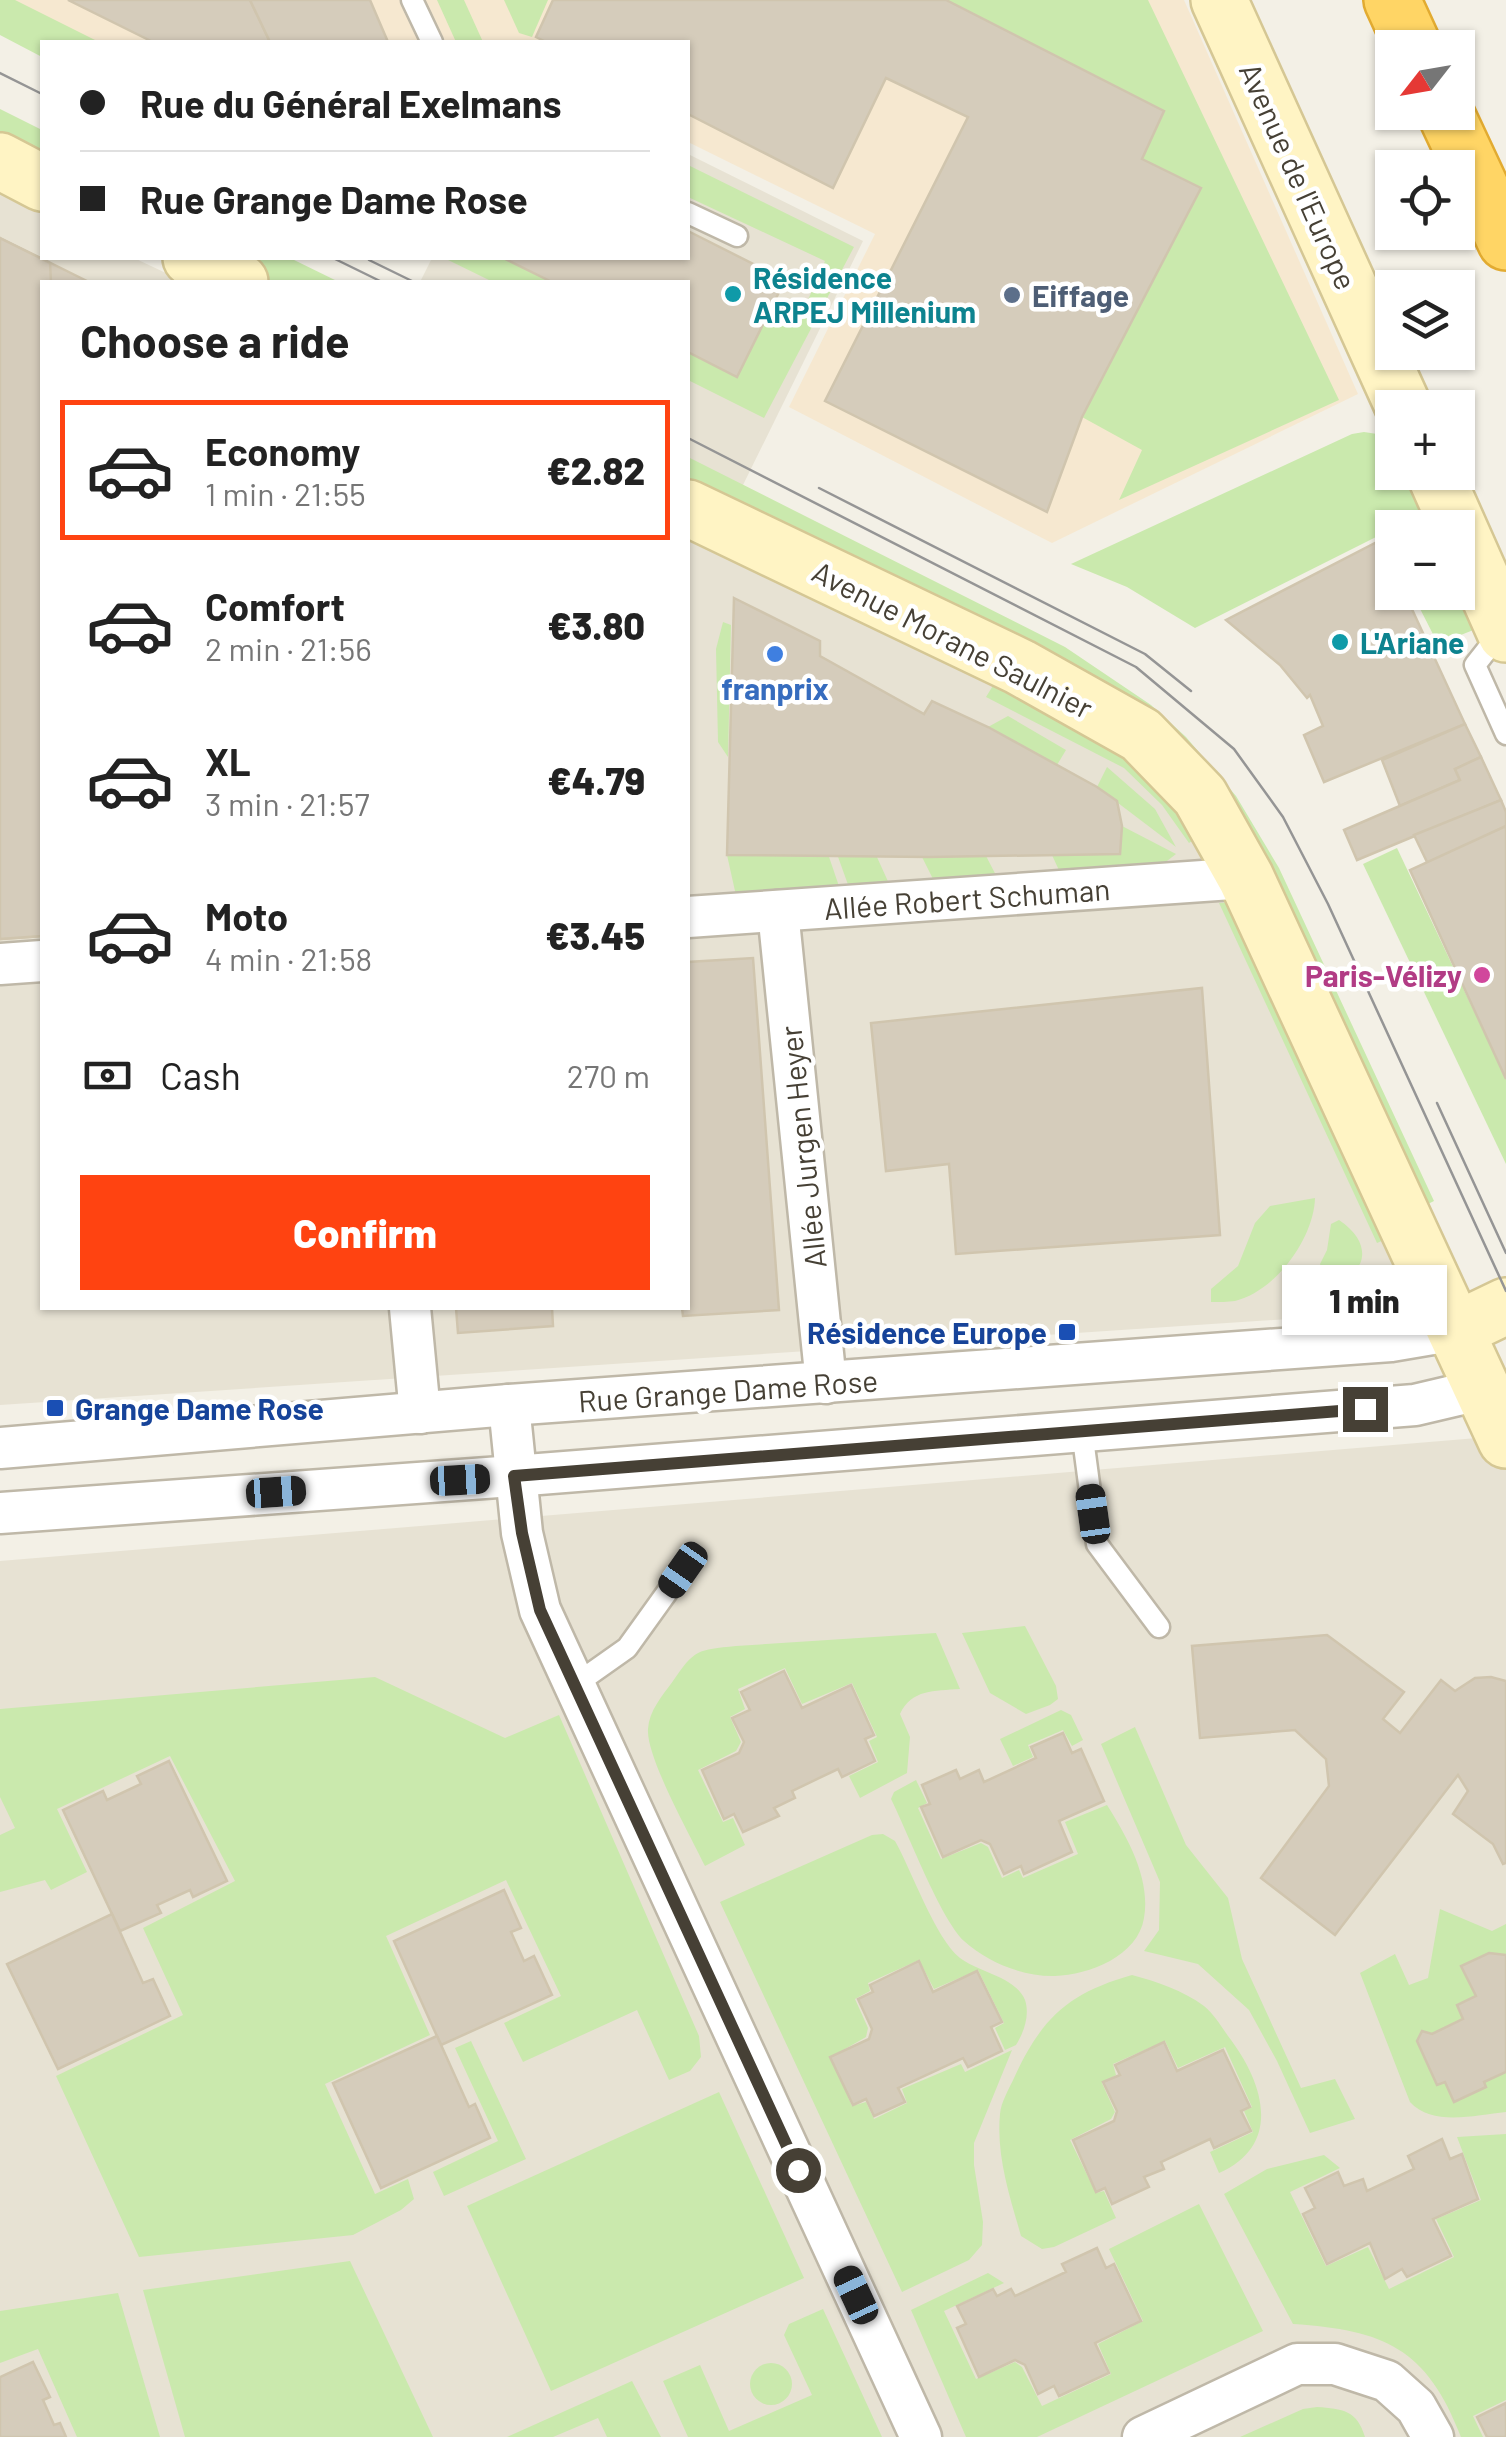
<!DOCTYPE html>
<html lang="en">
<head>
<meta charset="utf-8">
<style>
  :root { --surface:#fff; --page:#f2f2f2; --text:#222; --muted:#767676; --line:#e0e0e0; --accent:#ff4311 }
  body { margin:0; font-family:Barlow,sans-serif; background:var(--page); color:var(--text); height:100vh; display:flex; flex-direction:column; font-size:38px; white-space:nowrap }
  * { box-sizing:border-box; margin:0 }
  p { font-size:32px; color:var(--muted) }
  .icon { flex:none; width:55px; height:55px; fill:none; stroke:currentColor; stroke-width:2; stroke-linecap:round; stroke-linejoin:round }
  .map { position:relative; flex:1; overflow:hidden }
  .details { position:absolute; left:40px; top:280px; width:650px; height:1030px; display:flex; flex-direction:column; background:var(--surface); border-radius:0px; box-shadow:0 2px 8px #0004 }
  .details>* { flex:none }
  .hud { position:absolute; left:40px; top:40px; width:650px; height:220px; border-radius:0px; box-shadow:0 2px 8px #0004; display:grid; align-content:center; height:220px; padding:0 40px; background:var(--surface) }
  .needle { width:65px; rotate:239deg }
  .tools { position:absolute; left:1375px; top:30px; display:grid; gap:20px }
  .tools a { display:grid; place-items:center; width:100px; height:100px; border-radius:0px; background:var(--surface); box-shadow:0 2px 8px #0004; font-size:50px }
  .end { position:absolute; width:45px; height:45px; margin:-22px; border:12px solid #464035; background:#fff; box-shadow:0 0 0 5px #fff }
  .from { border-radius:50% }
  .bubble { position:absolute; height:70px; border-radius:0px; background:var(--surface); box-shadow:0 2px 8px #0004; font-size:32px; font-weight:800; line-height:70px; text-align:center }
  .car { position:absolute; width:30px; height:60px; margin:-30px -15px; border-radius:12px; box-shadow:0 0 8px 2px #0007; background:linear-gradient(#222 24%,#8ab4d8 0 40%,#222 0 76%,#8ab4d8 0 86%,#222 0) }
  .hud b { display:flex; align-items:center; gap:35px; height:95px; font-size:38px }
  .hud b+b { border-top:2px solid var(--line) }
  .hud i { width:25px; height:25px; background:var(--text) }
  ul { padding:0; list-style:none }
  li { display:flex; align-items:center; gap:30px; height:140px; margin:0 20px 15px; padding:0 20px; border:5px solid transparent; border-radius:0px }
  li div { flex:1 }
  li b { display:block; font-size:38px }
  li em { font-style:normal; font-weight:800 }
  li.current { border-color:var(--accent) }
  li>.icon { width:90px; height:90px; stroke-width:1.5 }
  h2 { padding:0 40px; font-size:45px; line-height:120px }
  .pay { display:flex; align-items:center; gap:25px; height:110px; padding:0 40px; font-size:38px }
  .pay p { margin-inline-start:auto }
  .action { display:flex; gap:20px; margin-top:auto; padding:20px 40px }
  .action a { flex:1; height:115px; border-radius:0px; background:var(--accent); color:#fff; font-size:40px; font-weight:800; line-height:115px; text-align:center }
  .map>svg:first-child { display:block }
  .residential { fill:#e7e2d3 }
  .commercial { fill:#f6e8d0 }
  .green { fill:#cae9ad }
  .building { fill:#d5ccbb; stroke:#d0c5ae; stroke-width:2.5 }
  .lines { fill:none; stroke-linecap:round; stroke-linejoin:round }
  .service-casing { stroke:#bfb8a8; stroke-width:25 }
  .minor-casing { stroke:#bfb8a8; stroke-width:45 }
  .secondary-casing { stroke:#d5c794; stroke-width:60 }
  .motorway-casing { stroke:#e2ab31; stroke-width:60 }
  .service { stroke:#fff; stroke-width:20 }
  .minor { stroke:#fff; stroke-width:40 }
  .secondary { stroke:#fff4c4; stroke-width:55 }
  .motorway { stroke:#ffd565; stroke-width:55 }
  .tram { stroke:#959595; stroke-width:2.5 }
  .route { stroke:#464035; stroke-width:12 }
  .culture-dot { fill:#0f9aa8; stroke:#fff; stroke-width:4 }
  .service-dot { fill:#5c6f8a; stroke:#fff; stroke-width:4 }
  .shop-dot { fill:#3f7fe0; stroke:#fff; stroke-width:4 }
  .hotel-dot { fill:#d1479c; stroke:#fff; stroke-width:4 }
  .transit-dot { fill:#1a4fb4; stroke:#fff; stroke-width:4 }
  .labels { text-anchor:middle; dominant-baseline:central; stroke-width:9; stroke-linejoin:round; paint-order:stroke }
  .street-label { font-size:30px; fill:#464035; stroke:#fff }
  .culture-label { font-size:30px; font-weight:bold; fill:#0d838f; stroke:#fff; text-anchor:start }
  .service-label { font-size:30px; font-weight:bold; fill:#4e5e75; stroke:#fff; text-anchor:start }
  .shop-label { font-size:30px; font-weight:bold; fill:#366cbe; stroke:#fff }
  .hotel-label { font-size:30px; font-weight:bold; fill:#b23c85; stroke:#fff; text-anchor:end }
  .transit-label { font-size:30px; font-weight:bold; fill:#164399; stroke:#fff; text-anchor:end }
</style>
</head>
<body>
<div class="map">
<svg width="1506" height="2437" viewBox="0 0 1506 2437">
  <rect width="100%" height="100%" fill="#f3f0e6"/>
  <g class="residential">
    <path d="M688,154l175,87 -147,299 414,205 83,93 209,472 -1422,95v-1213l42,21v45h92l51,24h-143v1026h646v-1026h-268l12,-24h256z"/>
    <path d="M1506,1423v1014h-1506v-876l1477,-123z"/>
  </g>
  <path class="commercial" d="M0,0h1184l174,394 -306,149 -263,-136 86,-173 -187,-92v-100h-612z"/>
  <g class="green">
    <path d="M0,0h15l84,42h-57v15l-42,-22z"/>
    <path d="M437,0h27l19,42h-27z"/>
    <path d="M504,0h44l-16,37 -13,-4z"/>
    <path d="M946,0h202l191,400 -220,100 23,-50 -60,-33 119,-228 -59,-30 22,-48z"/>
    <path d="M0,109l42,21v34l-42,-22z"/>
    <path d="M688,165l166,82 -90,171 -76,-38v-28l49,25 36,-72 27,13 25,-57 -137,-64z"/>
    <path d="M225,258h65l49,24h-65z"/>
    <path d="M444,258h59l49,24h-59z"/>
    <path d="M1364,432l13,2 15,13v25l14,1 27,54 -41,1v26l-10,-20 -187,94 -68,-41 -56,-23 281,-130z"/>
    <path d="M688,457l377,190 86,58 35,32 50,59 43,72 155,333 -10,5 -224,-421 -512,-294z"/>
    <path d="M1458,592l23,35 -43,17 -26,-51z"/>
    <path d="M723,622l8,3 -3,132 -10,-15 -2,-93z"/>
    <path d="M994,684l120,63 87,88 -12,8 -27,-38 -38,-37 -138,-71z"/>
    <path d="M1008,716l58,34 -9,15 -69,-38z"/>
    <path d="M1107,767l48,42 21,38 -79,-60z"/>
    <path d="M1122,826l54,28 -31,24 -82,1 -11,-24z"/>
    <path d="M1397,848l109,231v85l-143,-300z"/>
    <path d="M828,854l13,38 -104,8 -10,-45z"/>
    <path d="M837,854l39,1 15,33 -40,5z"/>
    <path d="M986,856l13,25 -62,6 -15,-30z"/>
    <path d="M1235,902l149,338 -7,3 -158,-340z"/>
    <path d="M1315,1198c-1,40 -39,93 -80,103 -7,1 -16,1 -24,1v-13l27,-23 17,-43 15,-17z"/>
    <path d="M1339,1220c55,37 -3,81 -19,44l7,-14 4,-26z"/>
    <path d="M1025,1626l31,60 2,13 -8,6 -24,9 -36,-21 -28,-60z"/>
    <path d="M936,1633l24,56c-26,2 -48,0 -60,25l10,23 -3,36 -47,25 -11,-22 29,-14 -9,-21 8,-4 -25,-54 -50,21 -17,-36 -47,21 7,20 -15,8 11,25 -5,9 -38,19 25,52 10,-4 12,27 -40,21c-14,-29 -59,-109 -57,-137 1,-18 14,-33 25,-48 22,-32 24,-31 63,-35z"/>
    <path d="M375,1677l130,61 54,-23 140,321 2,21 -11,14 -21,9 -32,-70 -114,52 -19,-39 57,-27 -55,-116 -120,56 44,99 -105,49 50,110 33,-15 6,20 -13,11 -48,25 -214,22 -83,-181 127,-61 -40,-87 92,-47 -65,-125 -113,53 30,63 -36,18 -6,-10 -45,12v-57l15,-7 -15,-31v-88z"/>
    <path d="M1061,1710l10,5 12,25 -11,6 -9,-16 -35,15 5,12 -20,9 -13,-27z"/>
    <path d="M1135,1727l51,118 42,53 14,61 59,129 34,-9 20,40 -45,14 -33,-72 -28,-51 -51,-46 -54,-13 15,-21 1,-48 -59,-138z"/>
    <path d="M916,1780l11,23 -9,5 23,51 40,-16 7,4 14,31 17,-8 4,8 55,-24 -13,-32 42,-17c20,32 44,73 37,113 -6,38 -55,57 -89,58 -32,1 -68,-14 -91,-35 -24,-23 -56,-108 -73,-142l3,-7z"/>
    <path d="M883,1834l12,7c17,30 40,97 65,117 18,14 56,19 65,42 5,15 -1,32 -9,45l-11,5 -10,-22 9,-5 -26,-53 -44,19 -15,-29 -51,23 2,8 -15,8 13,29 -2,9 -35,20 21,49 14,-4 8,17 33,-16 -5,-14 59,-25 4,8 47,-22 -38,93v22l9,57 -1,23 -13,15 -67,32 -182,-390 152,-67z"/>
    <path d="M1440,1909l52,22 14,-7v188c-31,3 -73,15 -96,-10l-50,-129 35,-19 14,31 19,-7z"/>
    <path d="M1132,1975c26,7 50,15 72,31 9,7 17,20 24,30 35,45 56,108 -9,137l-9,-21 43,-20 -9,-21 8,-4 -27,-60 -47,21 -13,-27 -52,23 3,11 -14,8 13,29 -4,7 -41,21 26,53 8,-2 12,27 -62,29 -12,2 -21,-13c-11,-39 -25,-80 -21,-122 1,-12 9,-25 14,-36 28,-61 55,-85 118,-103z"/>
    <path d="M471,2041l55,118 -82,37 -11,-24 65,-31 -43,-93z"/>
    <path d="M719,2092l85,186 -253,113 -84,-185z"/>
    <path d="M1506,2134v266l-33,16 10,21h-22c-34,-89 -77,-107 -168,-113l-69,-130 43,-25 57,-14 16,13 -50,24 36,74 42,-19 21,42 65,-32 -18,-38 45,-19 -24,-63z"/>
    <path d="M1199,2204l64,127 -226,106h-71l-55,-127 77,-37 16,10 -60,28 32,68 39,-17 7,5 20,39 69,-32 -13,-30 45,-23 -34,-72z"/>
    <path d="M350,2261l83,176h-248l-42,-147z"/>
    <path d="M118,2293l42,144h-83l-39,-88 -38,14v-52z"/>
    <path d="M823,2309l59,128h-194l-25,-56 37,-16 29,66 83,-36 -28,-60 5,-11z"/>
    <circle cx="771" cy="2384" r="21"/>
    <path d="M632,2381l29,56h-54l-9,-19 -45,19h-46z"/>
    <path d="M1317,2407c26,2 40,3 48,30h-125l63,-28z"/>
  </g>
  <g class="building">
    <path d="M68,0h182l20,42h-117z"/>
    <path d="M250,0h120l18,42h-118z"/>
    <path d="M553,0h393l218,111 -22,48 59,29 -119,229 -35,95 -222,-111 143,-284 -82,-39 -53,110 -145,-74v-72h-142l-10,-5z"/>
    <path d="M688,231l97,49 -48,97 -49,-25v-70h-136l-49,-24h185z"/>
    <path d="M0,238l89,44h-47v654l-42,3z"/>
    <path d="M0,238l50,25 1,19h-9v654l-42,3z"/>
    <path d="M1379,541l13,28v23h12l61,132 -141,58 -20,-47 19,-9 -13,-31 -3,3 -27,-33 -54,-45z"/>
    <path d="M734,598l86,43v15l104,58 8,-13 56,26 109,60 20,14 5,25 -2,28 -191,3 -202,-2z"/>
    <path d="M1465,724l16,33 -26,12 5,11 -60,26 -18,-46z"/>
    <path d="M1481,757l20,43 -144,60 -13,-30 116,-50 -5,-11z"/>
    <path d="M1501,800l5,12v14l-78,38 -14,-29z"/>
    <path d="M1506,826v253l-96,-209z"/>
    <path d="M753,958l26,352 -96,6 -1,-8h6v-346z"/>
    <path d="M1202,988l18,247 -264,19 -7,-90 -63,7 -15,-148z"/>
    <path d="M456,1308h96l1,18 -95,7z"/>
    <path d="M1327,1635l77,57 -21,27 17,14 41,-53 14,11 20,-13 16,-1 15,4v182l-3,1 -10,-20 -40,-30 15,-23 -10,-16 -123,160 -74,-57 68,-92 -3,-27 -31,-29 -95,8 -8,-92z"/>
    <path d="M784,1671l18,37 49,-23 23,50 -9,4 10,22 -33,16 -4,-8 -46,22 3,7 -21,10 5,8 -36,16 -9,-18 -10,5 -22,-49 37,-17 5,-11 -12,-24 18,-8 -9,-18z"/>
    <path d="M1063,1733l9,20 9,-4 23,52 -45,20 13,31 -48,22 -3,-8 -17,8 -14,-30 -9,-4 -38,17 -22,-50 9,-3 -8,-19 34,-15 4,9 19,-9 5,12 52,-24 -5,-11z"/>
    <path d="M169,1761l58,120 -34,16 -3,-7 -33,15 4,8 -41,18 -57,-121 40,-19 4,9 34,-16 -4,-8z"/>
    <path d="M504,1890l17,38 -10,4 13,29 10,-5 18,39 -111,50 -47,-104z"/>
    <path d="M112,1914l31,69 10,-4 17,37 -112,53 -51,-105z"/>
    <path d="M1489,1953l17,2v117l-22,10 2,5 -32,15 -9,-20 -8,3 -20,-44 5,-10 10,3 31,-15 -6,-14 19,-9 -15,-30z"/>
    <path d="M919,1961l14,31 44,-21 25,51 -11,5 11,24 -34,16 -5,-9 -65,30 7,14 -31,14 -8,-17 -13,6 -23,-48 39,-18 3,-10 -14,-30 15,-7 -3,-7z"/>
    <path d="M437,2036l32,71 6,-3 15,34 -109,50 -48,-105z"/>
    <path d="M1164,2042l13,29 46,-21 27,57 -9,4 10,20 -37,17 -4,-9 -49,23 3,7 -20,8 5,10 -37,17 -7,-16 -9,4 -23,-52 41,-19 3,-10 -14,-29 17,-7 -5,-10z"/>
    <path d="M1442,2139l8,20 12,-5 16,45 -45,20 18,37 -44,21 -5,-8 -17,10 -15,-36 -43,21 -24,-50 12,-6 -10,-20 33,-16 6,14 19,-7 4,12 47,-22 -6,-13z"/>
    <path d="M1097,2248l9,20 8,-4 27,57 -46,22 14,30 -50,23 -5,-10 -16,8 -13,-29 -10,-5 -36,17 -22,-49 9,-4 -9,-18 36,-17 4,7 14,-7 4,7 51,-24 -4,-8z"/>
    <path d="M33,2362l17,35 -7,3 11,25 6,-2 6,14h-66v-60z"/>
    <path d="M1506,2403v34h-19l-10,-20z"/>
  </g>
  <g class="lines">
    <defs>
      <g id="service">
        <path d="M412,0l20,42"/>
        <path d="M688,213l49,23"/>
        <path d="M1501,632l-26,33 31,69"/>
        <path d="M1082,1431l15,113 62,83"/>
        <path d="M576,1684l51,-36 56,-78"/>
      </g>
      <g id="minor">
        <path d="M778,911l48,472"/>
        <path d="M688,917l558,-39"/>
        <path d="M0,964l42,-3"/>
        <path d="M410,1308l10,105"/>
        <path d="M509,1405l13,128 18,77 381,827"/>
        <path d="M0,1448l509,-43 882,-64 65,-11"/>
        <path d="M0,1513l514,-37 901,-71 68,-16"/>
        <path d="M1143,2437l154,-73h38l52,17 29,26 17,30"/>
      </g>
      <g id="secondary">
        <path d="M1219,0l185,408"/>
        <path d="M0,161l42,22"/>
        <path d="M191,258l49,24"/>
        <path d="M1434,472l72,162"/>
        <path d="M688,508l332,159 121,68 59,61 46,82 260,562"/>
        <path d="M1456,1330l50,-24"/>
      </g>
      <g id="motorway">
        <path d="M1392,0l22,48"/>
        <path d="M1445,112l61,130"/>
      </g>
    </defs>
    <use href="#service" class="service-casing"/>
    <use href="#minor" class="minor-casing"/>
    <use href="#secondary" class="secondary-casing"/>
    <use href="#motorway" class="motorway-casing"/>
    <use href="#service" class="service"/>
    <use href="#minor" class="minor"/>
    <use href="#secondary" class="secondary"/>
    <use href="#motorway" class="motorway"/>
    <g class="tram">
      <path d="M0,73l42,21"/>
      <path d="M333,258l49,24"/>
      <path d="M369,260l45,22"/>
      <path d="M688,438l448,229 98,82 49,68 45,87 178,387"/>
      <path d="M819,488l326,166 46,37"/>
      <path d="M1437,1103l69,150"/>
    </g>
  </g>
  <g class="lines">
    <path class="route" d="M798,2170l-258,-560 -18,-77 -8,-57 851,-67"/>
  </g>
  <g class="culture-dot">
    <circle cx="733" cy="294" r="10"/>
    <circle cx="1340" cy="642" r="10"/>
  </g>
  <circle class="service-dot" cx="1012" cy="295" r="10"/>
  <circle class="shop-dot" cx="775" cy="654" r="10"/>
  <circle class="hotel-dot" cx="1482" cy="975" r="10"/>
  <g class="transit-dot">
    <rect x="1057" y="1322" width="20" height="20" rx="5"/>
    <rect x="45" y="1398" width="20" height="20" rx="5"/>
  </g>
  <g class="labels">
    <g class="street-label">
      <text transform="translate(1299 176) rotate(66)">Avenue de l'Europe</text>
      <text transform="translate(953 639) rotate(27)">Avenue Morane Saulnier</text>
      <text transform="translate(967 898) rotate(-4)">Allée Robert Schuman</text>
      <text transform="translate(802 1147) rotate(-96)">Allée Jurgen Heyer</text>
      <text transform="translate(728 1390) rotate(-4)">Rue Grange Dame Rose</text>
    </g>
    <g class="culture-label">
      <text x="753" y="277">Résidence<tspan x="753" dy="34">ARPEJ Millenium</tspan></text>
      <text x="1360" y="642">L'Ariane</text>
    </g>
    <g class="service-label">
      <text x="1032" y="295">Eiffage</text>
    </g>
    <g class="shop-label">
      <text x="775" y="688">franprix</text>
    </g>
    <g class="hotel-label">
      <text x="1462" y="975">Paris-Vélizy</text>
    </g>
    <g class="transit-label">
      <text x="1047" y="1332">Résidence Europe</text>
      <text x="75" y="1408" text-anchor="start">Grange Dame Rose</text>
    </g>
  </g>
</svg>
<div class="tools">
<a><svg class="needle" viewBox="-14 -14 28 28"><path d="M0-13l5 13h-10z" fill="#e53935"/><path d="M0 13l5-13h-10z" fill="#767676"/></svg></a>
<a><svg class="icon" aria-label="locate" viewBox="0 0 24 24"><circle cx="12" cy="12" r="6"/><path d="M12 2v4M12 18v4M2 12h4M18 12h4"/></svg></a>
<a><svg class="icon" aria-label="layers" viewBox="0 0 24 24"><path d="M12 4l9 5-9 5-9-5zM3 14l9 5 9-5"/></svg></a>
<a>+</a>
<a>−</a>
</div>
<i class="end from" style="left:798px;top:2170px"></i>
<i class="end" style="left:1365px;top:1409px"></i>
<div class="bubble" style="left:1282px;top:1265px;width:165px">1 min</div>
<i class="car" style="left:460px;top:1480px;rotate:87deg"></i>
<i class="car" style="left:276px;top:1492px;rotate:86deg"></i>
<i class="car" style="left:1093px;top:1514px;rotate:352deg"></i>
<i class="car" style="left:683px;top:1570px;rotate:215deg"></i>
<i class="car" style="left:856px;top:2295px;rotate:335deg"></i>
<div class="hud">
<b><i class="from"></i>Rue du Général Exelmans</b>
<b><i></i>Rue Grange Dame Rose</b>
</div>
<section class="details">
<h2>Choose a ride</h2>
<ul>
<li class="current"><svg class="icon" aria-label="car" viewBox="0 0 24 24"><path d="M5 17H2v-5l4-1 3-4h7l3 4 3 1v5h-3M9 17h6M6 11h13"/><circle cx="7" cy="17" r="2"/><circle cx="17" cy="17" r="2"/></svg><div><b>Economy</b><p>1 min · 21:55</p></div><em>€2.82</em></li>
<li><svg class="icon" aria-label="car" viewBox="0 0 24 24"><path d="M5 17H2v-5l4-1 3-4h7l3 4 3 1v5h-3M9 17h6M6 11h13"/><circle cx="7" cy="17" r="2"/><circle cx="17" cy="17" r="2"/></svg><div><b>Comfort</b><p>2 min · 21:56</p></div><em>€3.80</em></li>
<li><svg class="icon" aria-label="car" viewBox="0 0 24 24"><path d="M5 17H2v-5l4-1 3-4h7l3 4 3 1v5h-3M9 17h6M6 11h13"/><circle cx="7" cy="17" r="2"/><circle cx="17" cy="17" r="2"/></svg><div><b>XL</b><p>3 min · 21:57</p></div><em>€4.79</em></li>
<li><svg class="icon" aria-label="car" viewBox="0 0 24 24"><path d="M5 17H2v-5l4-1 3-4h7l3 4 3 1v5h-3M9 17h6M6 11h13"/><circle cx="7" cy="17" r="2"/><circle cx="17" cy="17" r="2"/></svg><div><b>Moto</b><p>4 min · 21:58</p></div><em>€3.45</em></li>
</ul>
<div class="pay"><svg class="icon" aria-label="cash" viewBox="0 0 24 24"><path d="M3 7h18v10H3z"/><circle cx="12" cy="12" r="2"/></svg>Cash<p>270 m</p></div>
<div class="action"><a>Confirm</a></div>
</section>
</div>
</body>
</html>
